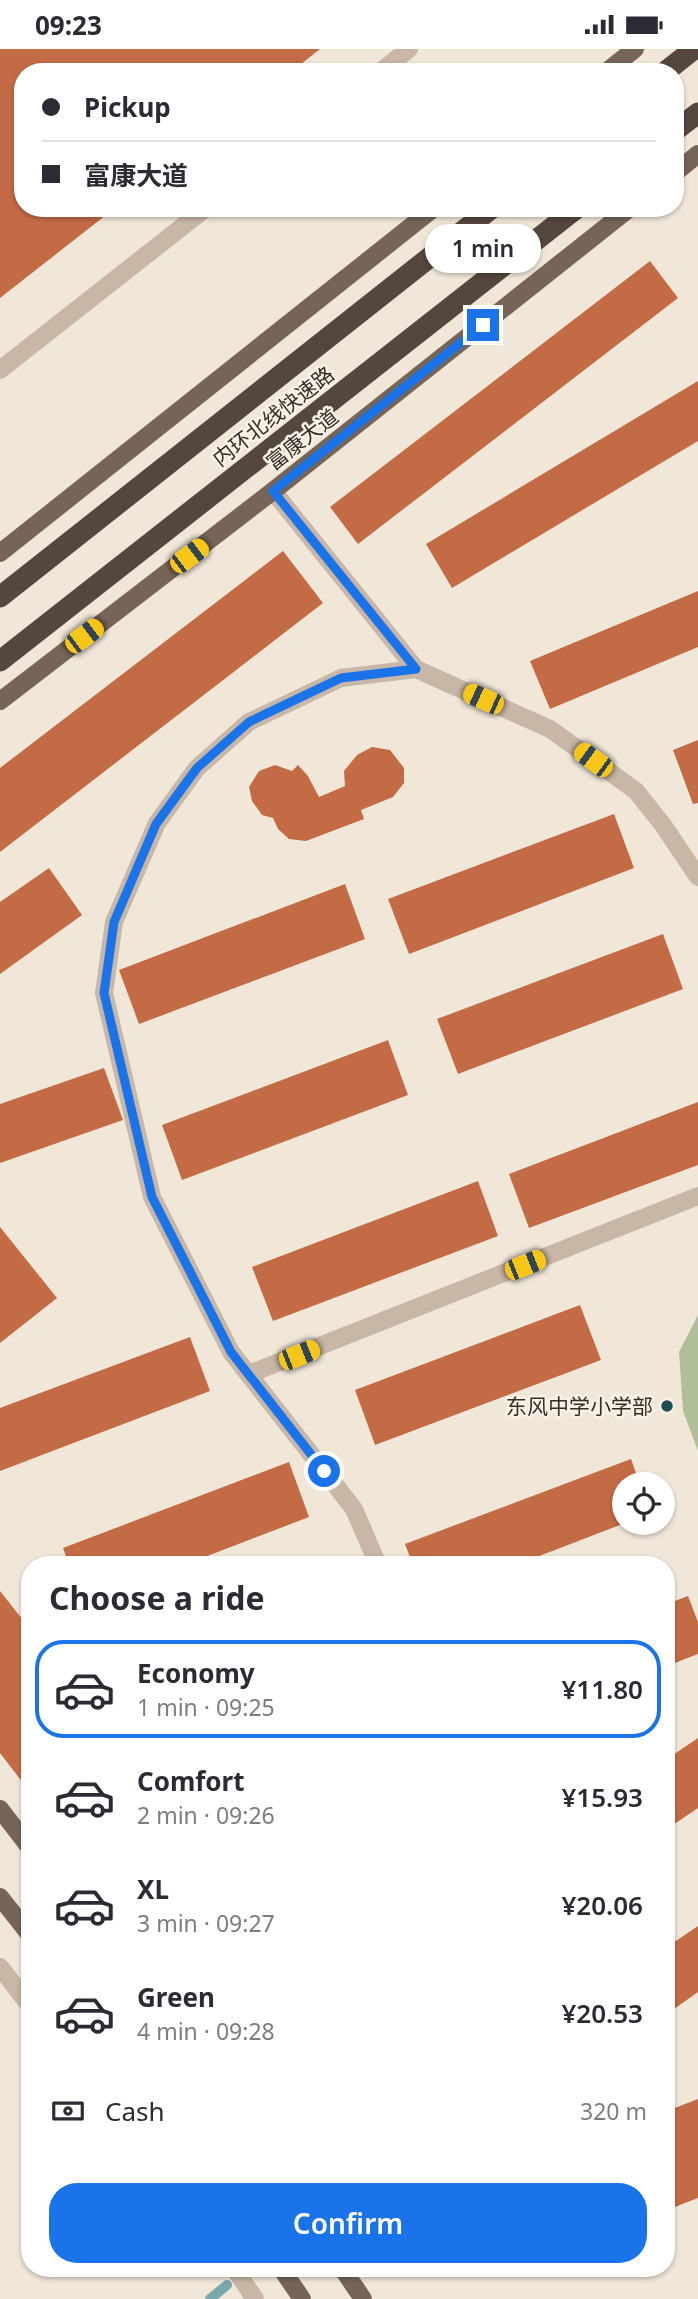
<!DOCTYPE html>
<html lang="en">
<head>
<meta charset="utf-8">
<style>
  :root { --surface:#fff; --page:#f2f2f3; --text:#2b2b33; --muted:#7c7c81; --line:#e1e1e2; --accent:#1a73e8 }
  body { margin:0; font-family:"Noto Sans","Noto Sans SC",sans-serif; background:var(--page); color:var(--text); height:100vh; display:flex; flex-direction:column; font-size:26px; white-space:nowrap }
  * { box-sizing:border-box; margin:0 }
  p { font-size:23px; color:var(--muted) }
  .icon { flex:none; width:38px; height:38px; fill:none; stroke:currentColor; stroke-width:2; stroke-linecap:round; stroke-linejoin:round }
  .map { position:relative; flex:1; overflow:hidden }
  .details { position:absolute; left:21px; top:1507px; width:654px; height:721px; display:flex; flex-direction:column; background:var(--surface); border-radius:28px; box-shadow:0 2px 5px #0004 }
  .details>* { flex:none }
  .hud { position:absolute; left:14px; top:14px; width:670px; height:154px; border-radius:28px; box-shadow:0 2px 5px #0004; display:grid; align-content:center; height:154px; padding:0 28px; background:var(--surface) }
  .tools { position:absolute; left:612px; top:1423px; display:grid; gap:14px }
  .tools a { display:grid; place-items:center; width:63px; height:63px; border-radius:50%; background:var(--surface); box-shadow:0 2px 5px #0004; font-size:35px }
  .end { position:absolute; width:32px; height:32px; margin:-16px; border:9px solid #1a73e8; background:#fff; box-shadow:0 0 0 4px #fff }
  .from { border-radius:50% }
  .bubble { position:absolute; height:49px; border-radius:24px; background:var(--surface); box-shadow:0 2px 5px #0004; font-size:23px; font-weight:600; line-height:49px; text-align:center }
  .car { position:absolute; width:21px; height:42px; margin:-21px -10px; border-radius:9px; box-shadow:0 0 5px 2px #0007; background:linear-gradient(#f5c518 24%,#345 0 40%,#f5c518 0 76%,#345 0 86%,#f5c518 0) }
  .hud b { display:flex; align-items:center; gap:24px; height:66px; font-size:26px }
  .hud b+b { border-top:2px solid var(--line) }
  .hud i { width:18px; height:18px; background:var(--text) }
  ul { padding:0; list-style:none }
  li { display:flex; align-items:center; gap:21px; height:98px; margin:0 14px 10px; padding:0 14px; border:4px solid transparent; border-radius:28px }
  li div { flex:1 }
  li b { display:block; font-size:26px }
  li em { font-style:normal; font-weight:600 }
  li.active { border-color:var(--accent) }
  li>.icon { width:63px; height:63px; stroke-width:1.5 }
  h2 { padding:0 28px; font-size:32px; line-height:84px }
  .pay { display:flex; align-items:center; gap:18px; height:77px; padding:0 28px; font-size:26px }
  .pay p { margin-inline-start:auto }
  .button { display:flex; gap:14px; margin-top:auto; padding:14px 28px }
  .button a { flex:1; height:80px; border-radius:28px; background:var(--accent); color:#fff; font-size:28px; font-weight:600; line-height:80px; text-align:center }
  .status { display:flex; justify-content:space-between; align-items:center; height:49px; padding:0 35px; background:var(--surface); direction:ltr }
  .status svg { height:19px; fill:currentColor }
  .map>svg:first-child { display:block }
  .green { fill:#b0bf9a }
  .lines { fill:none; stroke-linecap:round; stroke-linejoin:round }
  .stream { stroke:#79a8ad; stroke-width:10 }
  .building { fill:#c36b45 }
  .minor { stroke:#c8b7a6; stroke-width:18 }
  .major { stroke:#766458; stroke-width:18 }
  .highway { stroke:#55463e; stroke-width:21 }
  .route { stroke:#1a73e8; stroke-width:9 }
  .poi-dot { fill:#1e4e54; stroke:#f8f1e6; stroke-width:2.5 }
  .labels { text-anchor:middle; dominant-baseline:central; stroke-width:5; stroke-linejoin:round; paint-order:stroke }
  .street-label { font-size:21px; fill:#342c27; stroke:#f8f1e6 }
  .poi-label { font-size:21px; fill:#342c27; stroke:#f8f1e6; text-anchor:end }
</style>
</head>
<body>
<div class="status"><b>09:23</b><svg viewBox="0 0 49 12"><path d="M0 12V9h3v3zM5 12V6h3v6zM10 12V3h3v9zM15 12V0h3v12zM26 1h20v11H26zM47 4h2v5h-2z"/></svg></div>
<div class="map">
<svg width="698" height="2250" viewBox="0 0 698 2250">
  <rect width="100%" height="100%" fill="#f1e7d9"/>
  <path class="green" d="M698,1266v136l-15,-40 -4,-59z"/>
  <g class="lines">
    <path class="stream" d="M210,2250l17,-14"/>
  </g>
  <g class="building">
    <path d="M0,0h320l-29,23h-268v136h92l-115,90z"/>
    <path d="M650,212l28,37 -320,246 -28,-37z"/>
    <path d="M698,332v60l-246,147 -26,-44z"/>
    <path d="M283,502l40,52 -323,249v-84z"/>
    <path d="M698,542v56l-148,62 -20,-48z"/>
    <path d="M698,691v63l-5,1 -20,-54z"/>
    <path d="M372,698l18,3 14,18v15l-11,14 -32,13 3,9 -58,22 -17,-2 -11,-10 -5,-11 -11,-3 -10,-14 -3,-14 10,-16 16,-6 17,6 6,-6 10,11 11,21 26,-11 -1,-15 13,-16z"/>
    <path d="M614,765l20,54 -225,86 -21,-55z"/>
    <path d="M49,819l33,47 -82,59v-72z"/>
    <path d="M345,835l20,55 -226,85 -20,-54z"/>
    <path d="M663,885l20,55 -225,85 -21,-55z"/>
    <path d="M388,991l20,55 -226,85 -20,-55z"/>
    <path d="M104,1019l19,52 -123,43v-59z"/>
    <path d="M698,1053v63l-169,63 -20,-54z"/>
    <path d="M478,1132l20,55 -225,85 -21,-54z"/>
    <path d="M0,1178l57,71 -57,45z"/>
    <path d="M580,1256l21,55 -226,85 -20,-55z"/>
    <path d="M190,1288l20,54 -210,80v-63z"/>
    <path d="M631,1410l9,25h-15v39l-109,42h-103l-8,-21z"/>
    <path d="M289,1413l20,55 -125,48h-115l-6,-17z"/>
    <path d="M0,1542l30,38v163l-30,-39z"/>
    <path d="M688,1547l10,26v32l-31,12v-62z"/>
    <path d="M698,1689v70l-31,21v-70z"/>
    <path d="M698,1877v66l-31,22v-67z"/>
    <path d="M698,2050v99l-31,12v-99z"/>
  </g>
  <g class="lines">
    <g class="minor">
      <path d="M380,23l29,-23"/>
      <path d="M0,321l206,-162"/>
      <path d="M273,442l143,178 134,60 86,62 27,34 35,52"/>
      <path d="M249,1325l449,-178"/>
      <path d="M378,1516l-24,-56 -123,-157 -79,-155 -48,-204 10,-71 43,-99 40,-55 52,-46 92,-44 75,-9"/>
      <path d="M0,1918l30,39"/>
      <path d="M234,2219l21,31"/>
    </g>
    <g class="major">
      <path d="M606,23l29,-23"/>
      <path d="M676,123l22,-18"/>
      <path d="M0,504l434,-345"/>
      <path d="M0,652l273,-210 357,-283"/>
      <path d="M0,1760l30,39"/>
      <path d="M0,1848l30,38"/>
      <path d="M281,2219l21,31"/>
      <path d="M342,2219l21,31"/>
    </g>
    <g class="highway">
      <path d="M665,23l29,-23"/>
      <path d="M676,81l22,-17"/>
      <path d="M0,548l492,-389"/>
      <path d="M0,612l577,-453"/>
    </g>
  </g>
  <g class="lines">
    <path class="route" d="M324,1422l-93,-119 -79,-155 -48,-204 10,-71 42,-98 41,-56 52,-46 92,-44 75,-9 -143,-178 210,-166"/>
  </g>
  <circle class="poi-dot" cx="667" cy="1357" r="7"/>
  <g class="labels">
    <g class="street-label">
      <text transform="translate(273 367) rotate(-38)">内环北线快速路</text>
      <text transform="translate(302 390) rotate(-38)">富康大道</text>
    </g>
    <g class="poi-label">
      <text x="653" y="1357">东风中学小学部</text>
    </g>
  </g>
</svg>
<div class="tools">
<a><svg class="icon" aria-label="locate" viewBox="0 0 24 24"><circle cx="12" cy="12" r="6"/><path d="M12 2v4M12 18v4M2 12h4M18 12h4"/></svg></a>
</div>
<i class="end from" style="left:324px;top:1422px"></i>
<i class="end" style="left:483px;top:276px"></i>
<div class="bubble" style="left:425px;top:175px;width:116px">1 min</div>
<i class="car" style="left:189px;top:507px;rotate:53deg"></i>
<i class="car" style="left:84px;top:587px;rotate:53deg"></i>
<i class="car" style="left:483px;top:650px;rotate:294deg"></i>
<i class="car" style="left:593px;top:711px;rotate:306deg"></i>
<i class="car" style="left:525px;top:1216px;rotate:68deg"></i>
<i class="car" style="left:299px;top:1306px;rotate:68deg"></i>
<div class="hud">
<b><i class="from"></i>Pickup</b>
<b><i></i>富康大道</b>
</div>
<section class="details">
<h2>Choose a ride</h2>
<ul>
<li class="active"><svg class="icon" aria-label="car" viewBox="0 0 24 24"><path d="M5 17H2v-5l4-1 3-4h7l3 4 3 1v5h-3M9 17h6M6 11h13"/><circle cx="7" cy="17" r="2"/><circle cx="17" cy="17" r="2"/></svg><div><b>Economy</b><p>1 min · 09:25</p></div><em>¥11.80</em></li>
<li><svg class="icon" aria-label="car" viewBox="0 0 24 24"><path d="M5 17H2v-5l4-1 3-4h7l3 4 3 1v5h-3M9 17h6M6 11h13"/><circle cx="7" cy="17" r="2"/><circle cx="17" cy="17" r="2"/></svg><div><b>Comfort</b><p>2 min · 09:26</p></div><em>¥15.93</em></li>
<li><svg class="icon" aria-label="car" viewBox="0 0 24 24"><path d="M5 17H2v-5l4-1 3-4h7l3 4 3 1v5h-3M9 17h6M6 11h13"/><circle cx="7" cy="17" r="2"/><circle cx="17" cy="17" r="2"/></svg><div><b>XL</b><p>3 min · 09:27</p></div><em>¥20.06</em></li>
<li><svg class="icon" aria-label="car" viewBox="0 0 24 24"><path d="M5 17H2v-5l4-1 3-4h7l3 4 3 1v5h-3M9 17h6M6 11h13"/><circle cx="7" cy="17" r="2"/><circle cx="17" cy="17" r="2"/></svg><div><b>Green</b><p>4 min · 09:28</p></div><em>¥20.53</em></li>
</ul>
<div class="pay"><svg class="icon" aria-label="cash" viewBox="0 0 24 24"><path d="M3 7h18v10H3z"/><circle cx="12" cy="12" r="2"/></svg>Cash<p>320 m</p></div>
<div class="button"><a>Confirm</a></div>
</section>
</div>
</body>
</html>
